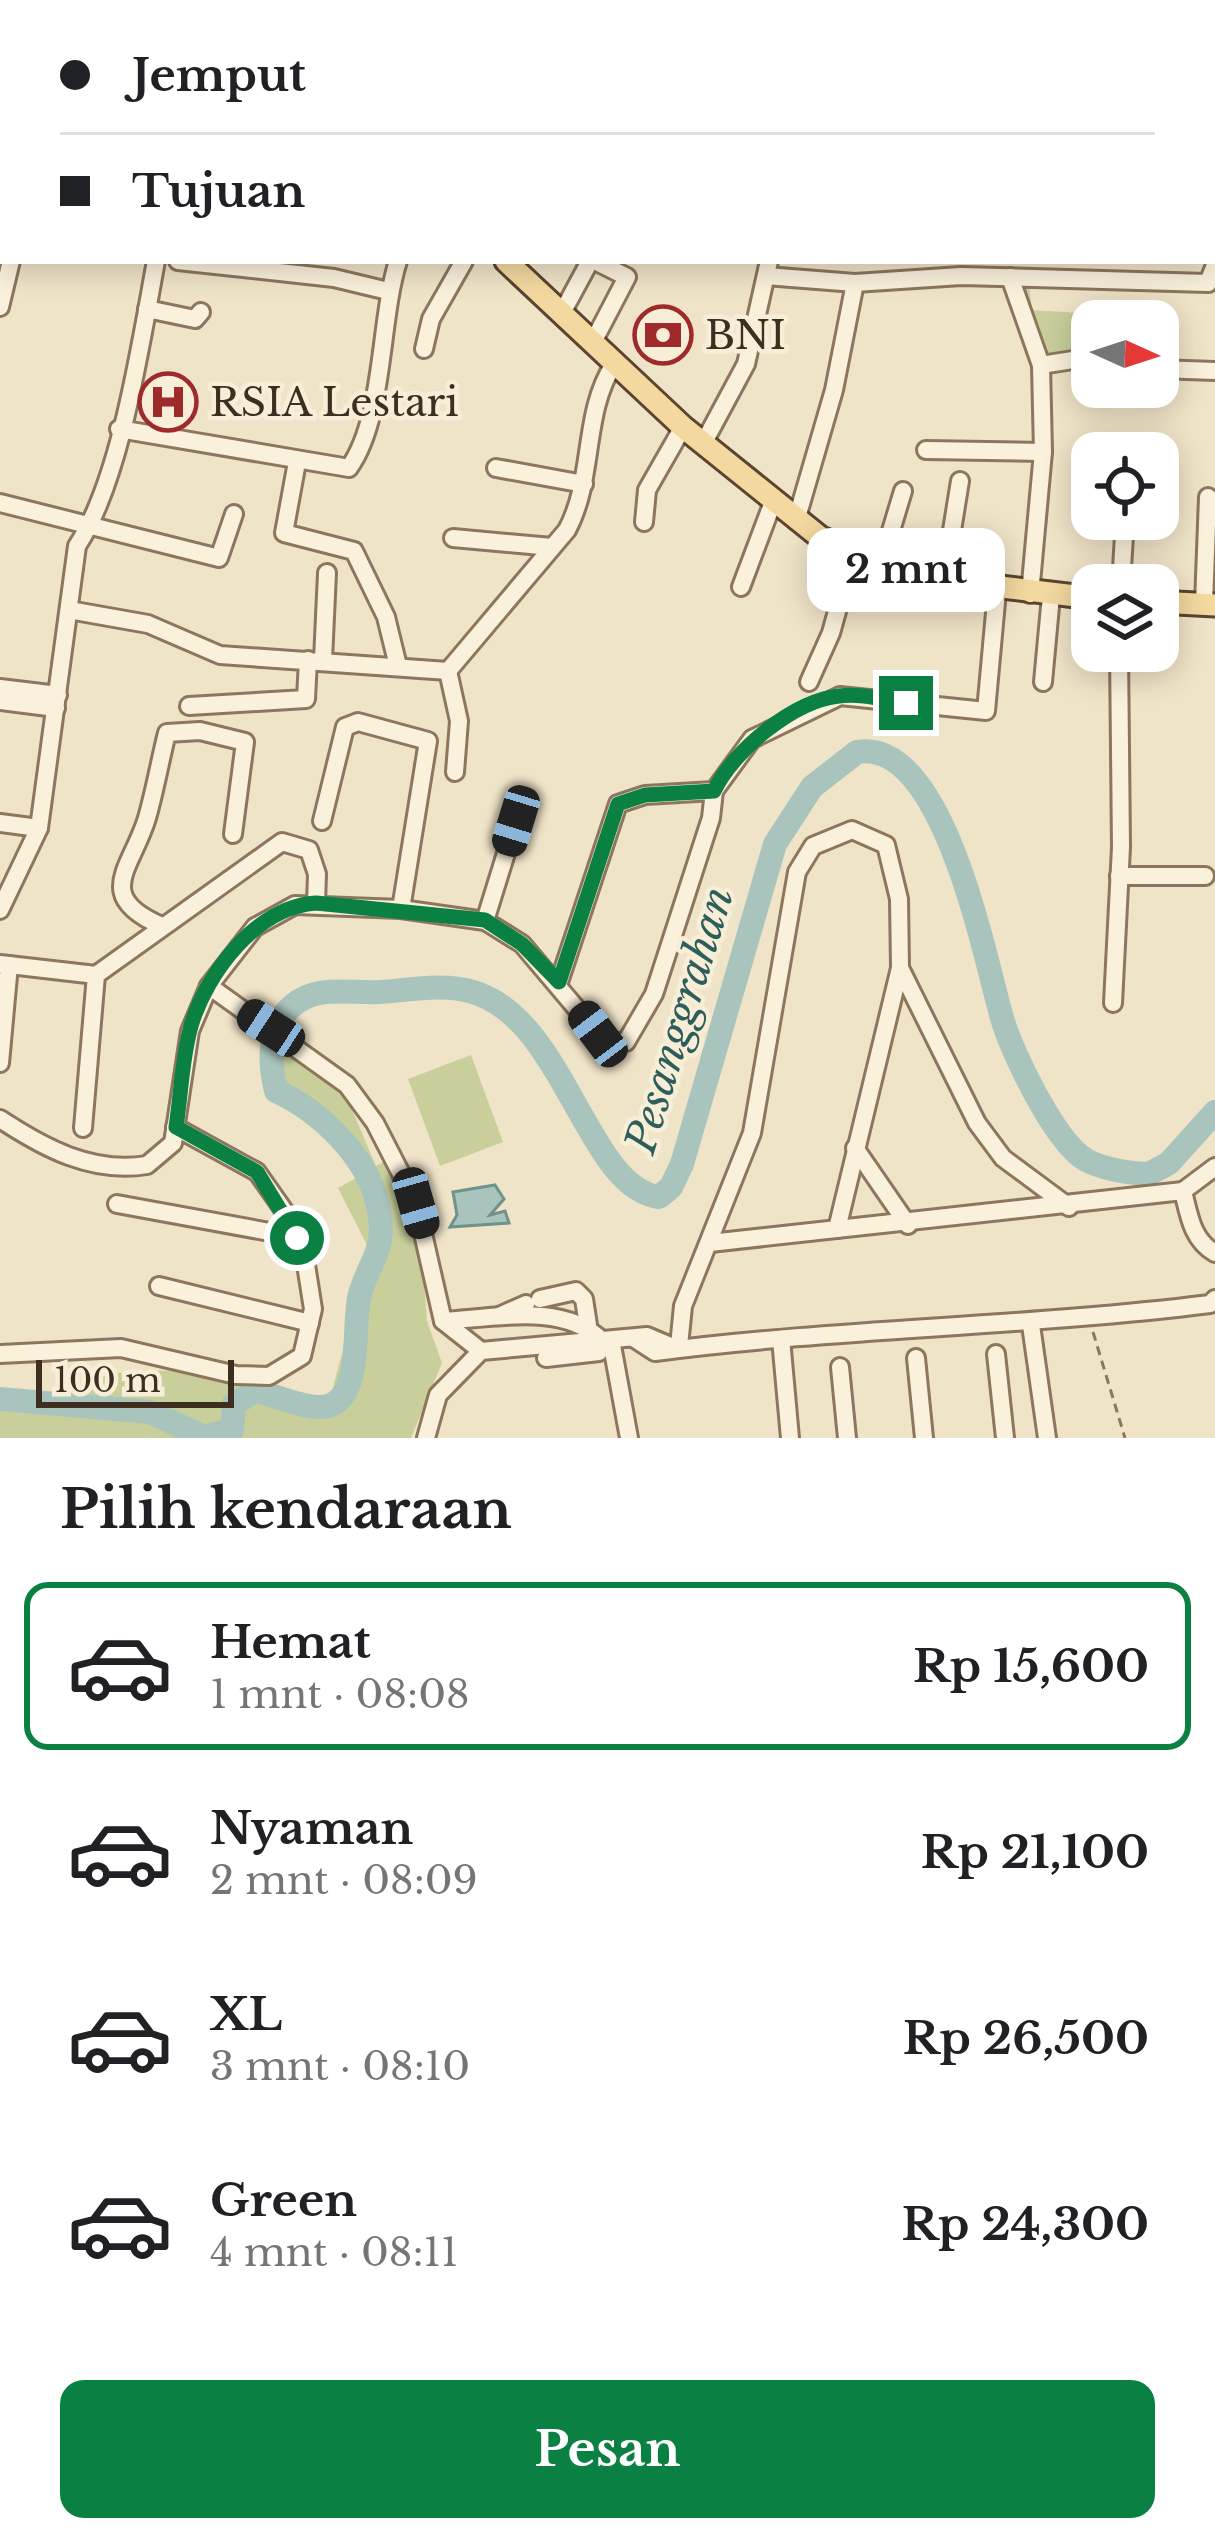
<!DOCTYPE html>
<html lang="id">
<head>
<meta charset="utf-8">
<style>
  :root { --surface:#fff; --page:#f2f2f2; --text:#202124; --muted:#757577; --line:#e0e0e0; --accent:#0b8043 }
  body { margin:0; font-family:"Libre Baskerville",serif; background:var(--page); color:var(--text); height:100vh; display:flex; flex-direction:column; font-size:45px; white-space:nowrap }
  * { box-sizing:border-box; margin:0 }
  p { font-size:39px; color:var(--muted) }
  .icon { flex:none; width:66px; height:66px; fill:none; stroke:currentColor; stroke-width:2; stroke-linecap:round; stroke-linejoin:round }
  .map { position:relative; height:1438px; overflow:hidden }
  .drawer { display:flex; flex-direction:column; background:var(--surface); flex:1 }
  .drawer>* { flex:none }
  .guide { position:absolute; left:0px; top:0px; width:1215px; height:264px; box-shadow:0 6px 30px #0003; display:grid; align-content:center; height:264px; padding:0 60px; background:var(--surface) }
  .needle { width:78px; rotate:93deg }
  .fabs { position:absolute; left:1071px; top:300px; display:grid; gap:24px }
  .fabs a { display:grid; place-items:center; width:108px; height:108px; border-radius:24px; background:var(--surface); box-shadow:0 6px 30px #0003; font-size:60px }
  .scale { position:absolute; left:36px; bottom:30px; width:198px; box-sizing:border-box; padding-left:12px; border:6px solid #3d2e20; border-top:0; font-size:33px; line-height:42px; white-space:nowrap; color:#3d2e20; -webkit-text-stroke:9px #f7eed8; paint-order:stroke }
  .end { position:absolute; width:54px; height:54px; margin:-27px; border:15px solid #0b8043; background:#fff; box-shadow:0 0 0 6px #fff }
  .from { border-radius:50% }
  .bubble { position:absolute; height:84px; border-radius:24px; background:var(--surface); box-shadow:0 6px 30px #0003; font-size:39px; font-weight:800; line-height:84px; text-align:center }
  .car { position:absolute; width:36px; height:72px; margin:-36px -18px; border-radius:15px; box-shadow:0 0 9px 3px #0007; background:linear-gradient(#222 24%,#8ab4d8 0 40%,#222 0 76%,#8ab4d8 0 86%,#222 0) }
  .guide b { display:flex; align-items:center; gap:42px; height:114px; font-size:45px }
  .guide b+b { border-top:3px solid var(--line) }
  .guide i { width:30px; height:30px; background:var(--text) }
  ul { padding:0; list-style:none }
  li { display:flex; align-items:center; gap:36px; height:168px; margin:0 24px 18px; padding:0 36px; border:6px solid transparent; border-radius:24px }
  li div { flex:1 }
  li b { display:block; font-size:45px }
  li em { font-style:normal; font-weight:800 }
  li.current { border-color:var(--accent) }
  li>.icon { width:108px; height:108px; stroke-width:1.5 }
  h2 { padding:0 60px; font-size:54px; line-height:144px }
  .cta { display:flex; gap:24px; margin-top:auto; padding:24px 60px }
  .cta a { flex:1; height:138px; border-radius:24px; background:var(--accent); color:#fff; font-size:48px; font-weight:800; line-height:138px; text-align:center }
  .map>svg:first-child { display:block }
  .green { fill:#c9cf9b }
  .water { fill:#a9c4bc; stroke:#6f938a; stroke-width:3 }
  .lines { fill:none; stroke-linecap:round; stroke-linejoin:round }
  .river { stroke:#a9c4bc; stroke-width:24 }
  .minor-casing { stroke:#8d765c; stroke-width:22 }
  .major-casing { stroke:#5b4430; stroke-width:27 }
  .path { stroke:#8d765c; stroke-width:3; stroke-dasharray:9 6; stroke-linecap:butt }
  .minor { stroke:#faf1dc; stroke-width:16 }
  .major { stroke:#f3d9a0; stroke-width:21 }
  .route { stroke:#0b8043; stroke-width:15 }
  .labels { text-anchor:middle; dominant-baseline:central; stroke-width:9; stroke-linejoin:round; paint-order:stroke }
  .poi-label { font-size:39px; fill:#3d2e20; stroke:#f7eed8; text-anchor:start }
  .water-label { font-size:42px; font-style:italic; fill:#2f5d5a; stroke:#f7eed8 }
</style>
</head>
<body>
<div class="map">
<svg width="1215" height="1438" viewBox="0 0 1215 1438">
  <rect width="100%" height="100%" fill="#f0e4c8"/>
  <g class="green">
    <path d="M1029,285l3,25 81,5v6h-21v37l-46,7 -27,-79z"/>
    <path d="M271,1041l76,57 29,68 9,-5 36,87 6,73 15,42 -31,75h-411v-39l61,2c55,-60 198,-15 269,-3l40,-147 -32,-63 27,-15 -56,-64 -33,-18z"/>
    <path d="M471,1055l32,87 -63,24 -32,-87z"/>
  </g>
  <path class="water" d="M495,1185l9,14 -14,16 15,-4 4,12 -59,4 7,-12 -4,-23z"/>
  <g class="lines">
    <path class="river" d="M0,1399l150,13 54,25 28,-7 2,-26 21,-13c21,4 52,20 73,15 36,-10 24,-84 32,-112 10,-35 28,-45 18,-88 -10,-49 -58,-95 -102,-115 -7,-29 -9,-63 16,-85 24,-22 59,-12 89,-14 29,-2 63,-9 92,0 92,27 114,196 186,205l12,-10 11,-23 93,-320 37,-57 45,-35c87,-15 128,208 145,266 10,35 53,124 84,142 19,10 42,13 63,14l20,-11 46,-51"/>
    <defs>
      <g id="minor">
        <path d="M262,3l2,-3"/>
        <path d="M324,3l1,-3"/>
        <path d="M495,3l1,-3"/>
        <path d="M849,3v-3"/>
        <path d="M920,3v-3"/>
        <path d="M984,3v-3"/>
        <path d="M1149,3v-3"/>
        <path d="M1212,35l3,-1"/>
        <path d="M0,53l3,1"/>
        <path d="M1212,168l3,1"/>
        <path d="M178,261l156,17 54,13"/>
        <path d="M766,276l89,7 106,-7 247,7 7,-18"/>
        <path d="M1010,277l31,88 2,87 -13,142"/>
        <path d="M0,307l11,-46"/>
        <path d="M147,309l48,10 6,-7"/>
        <path d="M562,313l28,-52"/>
        <path d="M592,344l35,-67 -32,-16"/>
        <path d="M424,349l7,-30 33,-58"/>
        <path d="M1041,365l51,-8"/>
        <path d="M1158,369l57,2"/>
        <path d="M119,429l230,39c36,-51 30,-147 49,-207"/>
        <path d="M703,444l43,-80 23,-103"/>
        <path d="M926,450l117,2"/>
        <path d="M297,462l-13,71 70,18 32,66 12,49"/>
        <path d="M496,468l88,16"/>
        <path d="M0,503l219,55 15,-44"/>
        <path d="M796,521l38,-131 21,-107"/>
        <path d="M644,522l3,-32 36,-63"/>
        <path d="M453,538l99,9"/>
        <path d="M881,564l22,-73"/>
        <path d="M944,580l16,-99"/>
        <path d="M1121,585l4,-66"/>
        <path d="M741,587l32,-85"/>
        <path d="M1204,604l4,-107"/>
        <path d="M69,610l79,14 72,31 228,16"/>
        <path d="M323,660l4,-87"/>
        <path d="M448,671l119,-141c28,-52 15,-117 47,-166"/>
        <path d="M448,671l11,50 -4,51"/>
        <path d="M809,682l22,-49 22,-79"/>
        <path d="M1043,682l8,-86"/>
        <path d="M0,688l58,7"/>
        <path d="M0,701l56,7"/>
        <path d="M189,706l117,-7 2,-39"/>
        <path d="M322,821l23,-94 13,-5 70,19 -27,168"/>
        <path d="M0,823l39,5"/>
        <path d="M1119,876h86"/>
        <path d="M0,910l39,-82 38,-282c44,-66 64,-205 79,-285"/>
        <path d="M485,921l31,-100"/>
        <path d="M162,926c-70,-30 -30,-58 -15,-108 8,-28 13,-57 20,-85l33,-2 45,11 -12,92"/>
        <path d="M0,964l96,11 186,-133 27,8 8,24 -1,29"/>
        <path d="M900,968l77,155 26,35 66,49"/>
        <path d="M559,982l59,-178 27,-9 69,-4"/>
        <path d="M1113,1003l8,-156 -2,-196"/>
        <path d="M0,1063l9,-98"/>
        <path d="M0,1119c44,29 92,55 147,46l26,-22 17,-112 19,-45"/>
        <path d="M83,1128l13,-153"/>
        <path d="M855,1148l53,77"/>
        <path d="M1215,1167l-32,24c6,24 9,49 32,62"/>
        <path d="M117,1204l180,33"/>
        <path d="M710,1243l473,-52"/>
        <path d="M159,1286l151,37"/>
        <path d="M540,1299l36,-8 8,8 4,26"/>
        <path d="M499,1316l27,-12"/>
        <path d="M443,1321c50,-3 122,-19 159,20"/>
        <path d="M1031,1325l16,113"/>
        <path d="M635,1339l20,13c183,-24 371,-25 555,-48l5,-5"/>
        <path d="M781,1339l9,99"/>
        <path d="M611,1340l18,98"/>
        <path d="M679,1346l4,-40 69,-173 45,-261 16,-26 39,-16 34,15 13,54 1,69 -63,261"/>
        <path d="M481,1351l-38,-30 -27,-118 -41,-80 -28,-38 -138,-99 46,-59 40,-22 106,4 84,12 37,23 76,90 11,8h17l28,-48 57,-176 3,-27 38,-52 88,-43 146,15 11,-120"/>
        <path d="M0,1354l121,-6 115,27 33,1 33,-20 11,-47 -9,-57 -21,-43 -26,-37 -82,-45"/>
        <path d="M996,1354l9,84"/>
        <path d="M546,1358l53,-6"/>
        <path d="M916,1358l8,80"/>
        <path d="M840,1367l7,71"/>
        <path d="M426,1438l12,-43 43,-44 166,-15 26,11"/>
      </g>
      <g id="major">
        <path d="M197,0l4,3"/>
        <path d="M506,261l177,166 138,111 60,26 63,16 148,18"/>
        <path d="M1158,602l57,3"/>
      </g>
    </defs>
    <use href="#minor" class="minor-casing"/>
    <use href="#major" class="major-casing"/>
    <path class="path" d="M1093,1332l32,106"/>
    <use href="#minor" class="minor"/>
    <use href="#major" class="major"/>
  </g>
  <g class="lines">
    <path class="route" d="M297,1238l-40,-66 -81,-45c5,-33 6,-69 15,-101 16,-54 66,-119 125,-123l169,17 37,24 37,38 59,-178 27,-9 69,-4c19,-40 79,-90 125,-95 22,-3 46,4 67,7"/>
  </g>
  <defs>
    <symbol id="bank-ring" viewBox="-11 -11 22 22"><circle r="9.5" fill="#f7eed8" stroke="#9e2a2b" stroke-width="1.5"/><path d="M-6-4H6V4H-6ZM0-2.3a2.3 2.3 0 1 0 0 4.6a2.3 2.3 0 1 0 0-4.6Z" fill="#9e2a2b"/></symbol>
    <symbol id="hospital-ring" viewBox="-11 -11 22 22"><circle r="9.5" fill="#f7eed8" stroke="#9e2a2b" stroke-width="1.5"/><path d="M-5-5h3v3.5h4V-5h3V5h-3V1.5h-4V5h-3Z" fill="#9e2a2b"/></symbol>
  </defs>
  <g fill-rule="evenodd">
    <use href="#bank-ring" x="630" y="302" width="66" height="66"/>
    <use href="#hospital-ring" x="135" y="369" width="66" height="66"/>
  </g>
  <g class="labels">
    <g class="poi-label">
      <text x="705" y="335">BNI</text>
      <text x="210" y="402">RSIA Lestari</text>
    </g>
    <g class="water-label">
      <text transform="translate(679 1020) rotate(-73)">Pesanggrahan</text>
    </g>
  </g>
</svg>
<div class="fabs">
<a><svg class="needle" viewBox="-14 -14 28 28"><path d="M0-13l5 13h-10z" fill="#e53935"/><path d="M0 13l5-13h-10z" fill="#757577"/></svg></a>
<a><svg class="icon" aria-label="locate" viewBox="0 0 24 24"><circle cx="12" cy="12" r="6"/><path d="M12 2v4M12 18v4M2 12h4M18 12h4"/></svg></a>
<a><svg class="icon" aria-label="layers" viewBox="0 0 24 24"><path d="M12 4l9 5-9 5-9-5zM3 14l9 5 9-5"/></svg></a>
</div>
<div class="scale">100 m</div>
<i class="end from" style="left:297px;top:1238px"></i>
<i class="end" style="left:906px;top:703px"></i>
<div class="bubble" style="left:807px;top:528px;width:198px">2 mnt</div>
<i class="car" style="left:516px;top:821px;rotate:197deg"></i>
<i class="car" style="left:271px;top:1028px;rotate:303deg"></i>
<i class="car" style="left:598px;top:1034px;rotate:323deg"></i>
<i class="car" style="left:416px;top:1203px;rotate:164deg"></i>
<div class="guide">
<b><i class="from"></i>Jemput</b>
<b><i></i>Tujuan</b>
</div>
</div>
<section class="drawer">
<h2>Pilih kendaraan</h2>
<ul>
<li class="current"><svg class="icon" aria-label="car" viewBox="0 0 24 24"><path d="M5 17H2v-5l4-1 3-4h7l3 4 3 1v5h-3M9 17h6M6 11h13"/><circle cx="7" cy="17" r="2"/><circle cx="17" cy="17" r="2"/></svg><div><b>Hemat</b><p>1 mnt · 08:08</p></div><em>Rp 15,600</em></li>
<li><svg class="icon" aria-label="car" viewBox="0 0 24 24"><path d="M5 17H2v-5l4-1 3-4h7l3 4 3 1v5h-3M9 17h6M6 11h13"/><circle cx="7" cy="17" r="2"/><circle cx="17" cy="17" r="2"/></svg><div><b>Nyaman</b><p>2 mnt · 08:09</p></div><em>Rp 21,100</em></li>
<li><svg class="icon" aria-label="car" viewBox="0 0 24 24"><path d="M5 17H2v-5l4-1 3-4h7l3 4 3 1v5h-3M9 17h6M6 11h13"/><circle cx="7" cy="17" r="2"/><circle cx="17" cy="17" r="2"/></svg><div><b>XL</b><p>3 mnt · 08:10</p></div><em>Rp 26,500</em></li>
<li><svg class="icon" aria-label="car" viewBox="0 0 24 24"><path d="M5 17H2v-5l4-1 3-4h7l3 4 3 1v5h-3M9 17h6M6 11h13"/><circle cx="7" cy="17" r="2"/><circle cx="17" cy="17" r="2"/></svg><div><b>Green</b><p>4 mnt · 08:11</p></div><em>Rp 24,300</em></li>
</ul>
<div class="cta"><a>Pesan</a></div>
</section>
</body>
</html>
